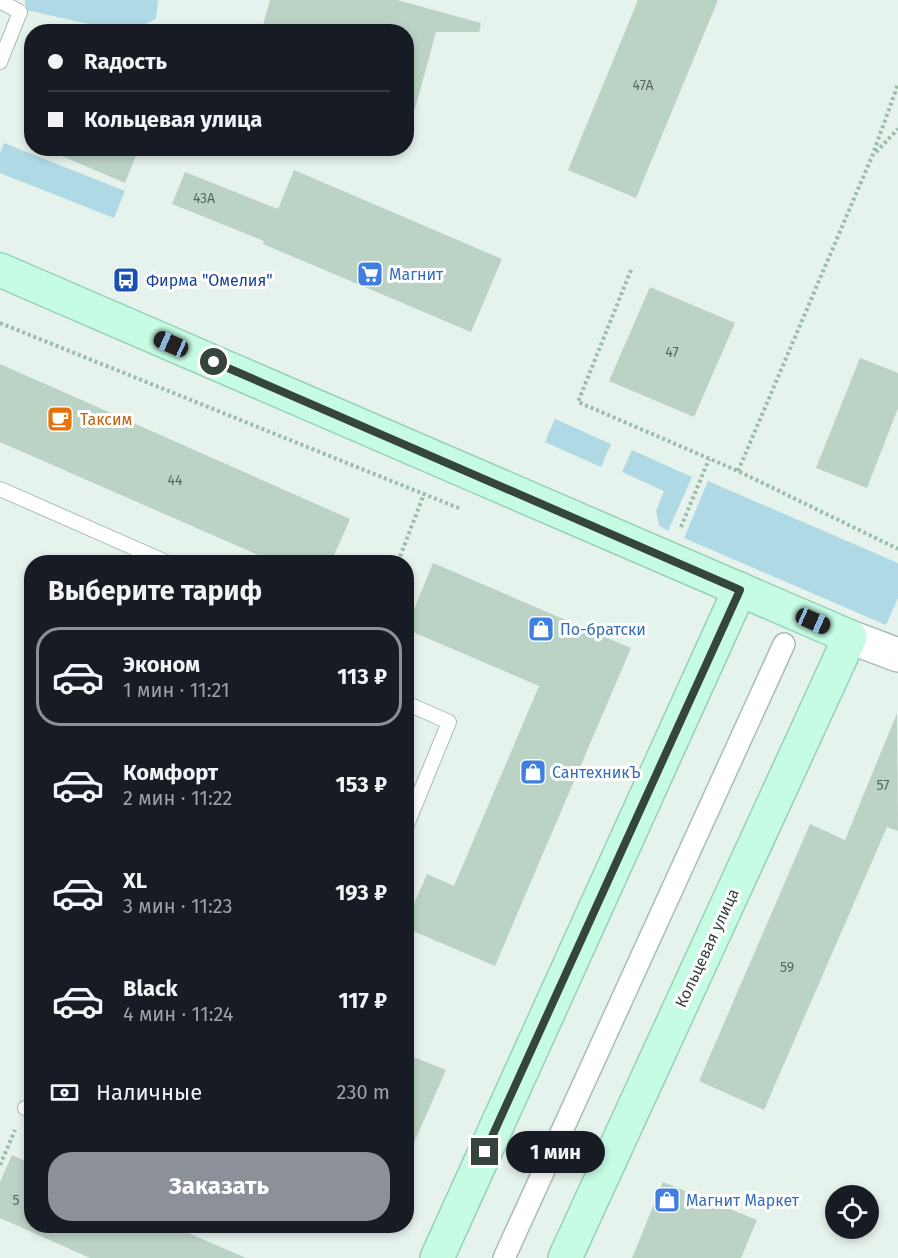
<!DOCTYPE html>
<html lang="ru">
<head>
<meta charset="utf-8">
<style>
  :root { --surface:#171b24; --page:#20242c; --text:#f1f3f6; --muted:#9ea1a6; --line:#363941; --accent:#8c9099 }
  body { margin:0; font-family:"Fira Sans",sans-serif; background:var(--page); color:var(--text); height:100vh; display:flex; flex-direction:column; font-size:22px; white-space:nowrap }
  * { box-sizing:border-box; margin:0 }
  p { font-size:20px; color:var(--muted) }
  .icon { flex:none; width:33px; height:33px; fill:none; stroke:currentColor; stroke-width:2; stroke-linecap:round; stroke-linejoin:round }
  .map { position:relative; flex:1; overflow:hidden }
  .panel { position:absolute; left:24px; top:555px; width:390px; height:678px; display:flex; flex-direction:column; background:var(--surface); border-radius:24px; box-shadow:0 3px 9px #0003 }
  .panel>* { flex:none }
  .banner { position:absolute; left:24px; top:24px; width:390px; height:132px; border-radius:24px; box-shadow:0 3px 9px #0003; display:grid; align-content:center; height:132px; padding:0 24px; background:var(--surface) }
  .buttons { position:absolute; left:825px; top:1185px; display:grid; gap:12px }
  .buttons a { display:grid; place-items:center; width:54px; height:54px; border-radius:50%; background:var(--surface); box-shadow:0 3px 9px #0003; font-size:30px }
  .end { position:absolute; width:27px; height:27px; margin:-14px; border:8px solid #35453b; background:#fff; box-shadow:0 0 0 3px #fff }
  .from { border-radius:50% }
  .bubble { position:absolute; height:42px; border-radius:21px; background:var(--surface); box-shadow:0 3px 9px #0003; font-size:20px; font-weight:700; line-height:42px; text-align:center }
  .car { position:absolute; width:18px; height:36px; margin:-18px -9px; border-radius:8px; box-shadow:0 0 4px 2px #0007; background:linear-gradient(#222 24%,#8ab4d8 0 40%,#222 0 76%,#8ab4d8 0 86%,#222 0) }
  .banner b { display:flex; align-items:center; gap:21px; height:57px; font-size:22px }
  .banner b+b { border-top:2px solid var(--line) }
  .banner i { width:15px; height:15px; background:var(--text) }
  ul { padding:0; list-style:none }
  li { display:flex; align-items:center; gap:18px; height:99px; margin:0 12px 9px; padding:0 12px; border:3px solid transparent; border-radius:24px }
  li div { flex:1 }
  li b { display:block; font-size:22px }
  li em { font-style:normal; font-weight:700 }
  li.current { border-color:var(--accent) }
  li>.icon { width:54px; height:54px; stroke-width:1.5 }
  h2 { padding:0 24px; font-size:27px; line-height:72px }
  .pay { display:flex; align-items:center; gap:15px; height:66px; padding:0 24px; font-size:22px }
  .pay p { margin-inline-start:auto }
  .primary-button { display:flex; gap:12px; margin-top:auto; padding:12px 24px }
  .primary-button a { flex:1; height:69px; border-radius:24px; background:var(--accent); color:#fff; font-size:24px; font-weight:700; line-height:69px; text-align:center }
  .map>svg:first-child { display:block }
  .green { fill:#afd9e5 }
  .building { fill:#bbd3c5 }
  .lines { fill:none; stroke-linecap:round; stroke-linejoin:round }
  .service-casing { stroke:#a9bdb1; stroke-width:16 }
  .pedestrian-casing { stroke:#a9bdb1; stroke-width:24 }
  .tertiary-casing { stroke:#a9bdb1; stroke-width:36 }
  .secondary-casing { stroke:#97d1b5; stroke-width:36 }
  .path { stroke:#9abeaa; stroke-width:4; stroke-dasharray:3 3; stroke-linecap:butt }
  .service { stroke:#fff; stroke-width:14 }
  .pedestrian { stroke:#fff; stroke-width:21 }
  .tertiary { stroke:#fff; stroke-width:33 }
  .secondary { stroke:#c5fce3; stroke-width:33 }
  .route { stroke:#35453b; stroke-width:8 }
  .labels { text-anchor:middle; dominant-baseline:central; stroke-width:6; stroke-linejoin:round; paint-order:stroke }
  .number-label { font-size:14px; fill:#56685e }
  .shop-label { font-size:16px; fill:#366cbe; stroke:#fff; text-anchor:start }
  .transit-label { font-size:16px; fill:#164399; stroke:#fff; text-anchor:start }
  .food-label { font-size:16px; fill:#c56008; stroke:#fff; text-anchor:start }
  .street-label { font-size:16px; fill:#35453b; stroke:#fff }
</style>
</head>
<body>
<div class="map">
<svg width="898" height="1258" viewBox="0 0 898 1258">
  <rect width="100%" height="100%" fill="#e6f2ec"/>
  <g class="green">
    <path d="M25,0h133l-2,19 -28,13 -8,-1 -94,-21z"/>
    <path d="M4,143l121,48 -11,27 -114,-45v-20z"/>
    <path d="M555,419l56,25 -10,23 -56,-25z"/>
    <path d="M632,450l60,27 -24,54 -9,-6 -3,-14 8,-20 -42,-19z"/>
    <path d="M708,481l190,82v35l-12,27 -202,-87z"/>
  </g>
  <g class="building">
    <path d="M270,0h127l84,23 -2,9h-43l-21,77 -9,-1v-76h-145z"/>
    <path d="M638,0h80l-82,198 -68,-28z"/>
    <path d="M43,148h96l-14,35z"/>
    <path d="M294,170l208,89 -31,73 -208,-88 1,-3 -92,-37 13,-32 93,37z"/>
    <path d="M650,287l85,36 -41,94 -85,-36z"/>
    <path d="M860,358l38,15v35l-31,80 -51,-20z"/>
    <path d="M0,364l350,155 -19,43h-57l-274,-120z"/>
    <path d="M433,563l198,85 -136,318 -89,-38v-6l21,-48 27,12 85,-200 -133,-57z"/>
    <path d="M897,713l1,118 -11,-4 -123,283 -65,-29 111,-257 35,16z"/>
    <path d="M406,1054l40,16 -40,91z"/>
    <path d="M12,1155l20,9v62h140l74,32h-156l-90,-40v-36z"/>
    <path d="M663,1182l94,38 -16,38h-109z"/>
  </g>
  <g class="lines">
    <defs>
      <g id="service">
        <path d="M0,1l20,11 -20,50"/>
        <path d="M0,489l166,73"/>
        <path d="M406,703l43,19 -43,105"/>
        <path d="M25,1108l7,2"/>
      </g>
      <path id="pedestrian" d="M504,1258l280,-614"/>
      <path id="tertiary" d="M850,637l48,18"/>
      <g id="secondary">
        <path d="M0,270l850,367 -285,621"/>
        <path d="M437,1258l303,-669"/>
      </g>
    </defs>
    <use href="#service" class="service-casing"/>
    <use href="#pedestrian" class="pedestrian-casing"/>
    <use href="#tertiary" class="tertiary-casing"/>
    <use href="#secondary" class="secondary-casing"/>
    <g class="path">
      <path d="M876,152l22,-23"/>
      <path d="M631,270l-53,132 160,69 160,78"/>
      <path d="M0,323l461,186"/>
      <path d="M738,471l135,-317 25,-70"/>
      <path d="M681,527l28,-68"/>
      <path d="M398,562l26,-68"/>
      <path d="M0,1165l15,-35"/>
    </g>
    <use href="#service" class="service"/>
    <use href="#pedestrian" class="pedestrian"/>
    <use href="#tertiary" class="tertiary"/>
    <use href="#secondary" class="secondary"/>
  </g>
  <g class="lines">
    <path class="route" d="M214,362l526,228 -255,562"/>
  </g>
  <defs>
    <symbol id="supermarket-square" viewBox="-11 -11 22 22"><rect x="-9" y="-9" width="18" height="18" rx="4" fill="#3f7fe0" stroke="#fff"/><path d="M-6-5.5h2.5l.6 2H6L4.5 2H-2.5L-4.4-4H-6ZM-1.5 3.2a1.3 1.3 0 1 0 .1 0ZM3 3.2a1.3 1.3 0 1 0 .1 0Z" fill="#fff"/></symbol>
    <symbol id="bus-square" viewBox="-11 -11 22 22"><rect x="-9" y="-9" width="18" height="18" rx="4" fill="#1a4fb4" stroke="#fff"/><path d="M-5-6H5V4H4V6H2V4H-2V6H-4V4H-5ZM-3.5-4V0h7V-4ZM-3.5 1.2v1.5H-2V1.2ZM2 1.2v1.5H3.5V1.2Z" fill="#fff"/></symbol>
    <symbol id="cafe-square" viewBox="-11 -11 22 22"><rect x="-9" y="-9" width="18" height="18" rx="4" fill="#e8710a" stroke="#fff"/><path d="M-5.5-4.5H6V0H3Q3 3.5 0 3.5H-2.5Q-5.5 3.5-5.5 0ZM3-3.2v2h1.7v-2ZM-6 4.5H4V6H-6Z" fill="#fff"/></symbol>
    <symbol id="shop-square" viewBox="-11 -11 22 22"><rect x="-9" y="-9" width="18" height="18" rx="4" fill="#3f7fe0" stroke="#fff"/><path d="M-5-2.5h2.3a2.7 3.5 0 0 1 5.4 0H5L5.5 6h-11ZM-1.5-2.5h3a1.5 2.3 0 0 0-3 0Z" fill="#fff"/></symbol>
  </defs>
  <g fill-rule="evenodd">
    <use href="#supermarket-square" x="355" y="259" width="30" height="30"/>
    <use href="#bus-square" x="111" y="265" width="30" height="30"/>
    <use href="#cafe-square" x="45" y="404" width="30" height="30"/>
    <use href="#shop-square" x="526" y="614" width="30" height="30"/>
    <use href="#shop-square" x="518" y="757" width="30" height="30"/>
    <use href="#shop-square" x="652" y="1185" width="30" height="30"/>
  </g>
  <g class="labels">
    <g class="number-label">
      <text x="643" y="85">47А</text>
      <text x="204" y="198">43А</text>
      <text x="672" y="352">47</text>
      <text x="175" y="480">44</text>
      <text x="883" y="785">57</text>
      <text x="787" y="967">59</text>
      <text x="16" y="1200">5</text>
    </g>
    <g class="shop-label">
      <text x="389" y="274">Магнит</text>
      <text x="560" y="629">По-братски</text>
      <text x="552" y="772">СантехникЪ</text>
      <text x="686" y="1200">Магнит Маркет</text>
    </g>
    <g class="transit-label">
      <text x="146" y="280">Фирма "Омелия"</text>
    </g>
    <g class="food-label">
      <text x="80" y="419">Таксим</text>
    </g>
    <g class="street-label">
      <text transform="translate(707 948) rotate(-65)">Кольцевая улица</text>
    </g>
  </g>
</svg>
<div class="buttons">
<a><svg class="icon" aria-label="locate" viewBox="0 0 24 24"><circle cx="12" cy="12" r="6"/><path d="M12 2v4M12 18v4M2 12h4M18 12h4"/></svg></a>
</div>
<i class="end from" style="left:214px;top:362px"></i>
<i class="end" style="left:485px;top:1152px"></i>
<div class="bubble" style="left:506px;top:1131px;width:99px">1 мин</div>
<i class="car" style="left:171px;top:344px;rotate:294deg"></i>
<i class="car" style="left:813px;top:621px;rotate:114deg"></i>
<div class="banner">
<b><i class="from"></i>Rадость</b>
<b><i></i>Кольцевая улица</b>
</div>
<section class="panel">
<h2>Выберите тариф</h2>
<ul>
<li class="current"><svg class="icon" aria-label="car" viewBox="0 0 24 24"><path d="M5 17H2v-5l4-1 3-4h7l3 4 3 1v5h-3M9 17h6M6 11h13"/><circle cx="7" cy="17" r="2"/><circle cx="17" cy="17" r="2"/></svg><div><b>Эконом</b><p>1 мин · 11:21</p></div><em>113 ₽</em></li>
<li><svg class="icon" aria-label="car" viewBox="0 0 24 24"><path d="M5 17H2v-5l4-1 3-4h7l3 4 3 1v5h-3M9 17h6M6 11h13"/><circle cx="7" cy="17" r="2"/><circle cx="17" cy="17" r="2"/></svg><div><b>Комфорт</b><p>2 мин · 11:22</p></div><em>153 ₽</em></li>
<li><svg class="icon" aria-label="car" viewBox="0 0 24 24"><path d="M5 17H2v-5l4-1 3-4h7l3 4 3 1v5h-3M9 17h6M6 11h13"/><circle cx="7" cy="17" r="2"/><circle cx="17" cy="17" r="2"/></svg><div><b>XL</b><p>3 мин · 11:23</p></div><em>193 ₽</em></li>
<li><svg class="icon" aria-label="car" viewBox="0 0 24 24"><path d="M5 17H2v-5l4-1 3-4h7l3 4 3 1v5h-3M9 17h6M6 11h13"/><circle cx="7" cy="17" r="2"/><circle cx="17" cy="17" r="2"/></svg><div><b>Black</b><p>4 мин · 11:24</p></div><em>117 ₽</em></li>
</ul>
<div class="pay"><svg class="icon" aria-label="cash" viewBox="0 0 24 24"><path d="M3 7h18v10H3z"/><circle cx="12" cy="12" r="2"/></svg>Наличные<p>230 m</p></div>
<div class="primary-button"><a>Заказать</a></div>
</section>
</div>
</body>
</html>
